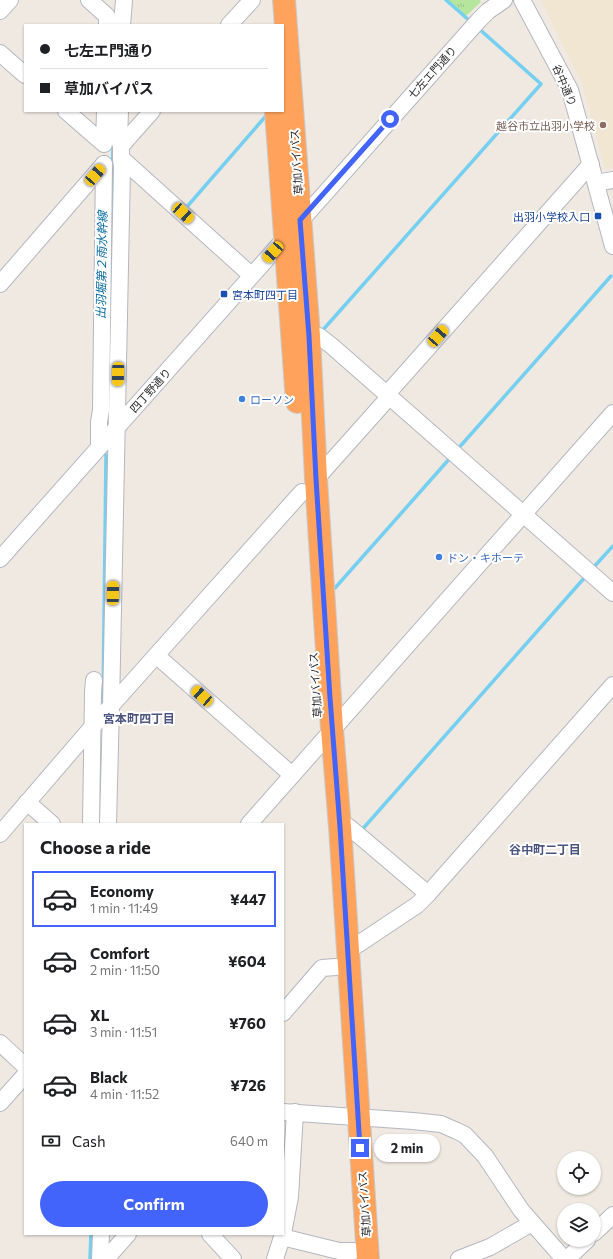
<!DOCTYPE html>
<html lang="en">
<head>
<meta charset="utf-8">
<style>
  :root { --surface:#fff; --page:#f6f6f6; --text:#202124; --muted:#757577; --line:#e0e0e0; --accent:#4264fb }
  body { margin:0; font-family:Commissioner,"Noto Sans JP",sans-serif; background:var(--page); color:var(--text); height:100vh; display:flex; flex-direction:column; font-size:15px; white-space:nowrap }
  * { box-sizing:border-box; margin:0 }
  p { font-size:13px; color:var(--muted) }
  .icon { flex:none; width:22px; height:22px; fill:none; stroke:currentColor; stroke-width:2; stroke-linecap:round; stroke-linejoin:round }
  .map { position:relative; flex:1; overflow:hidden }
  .details { position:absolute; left:24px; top:823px; width:260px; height:412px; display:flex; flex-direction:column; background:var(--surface); border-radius:0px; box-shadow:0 1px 3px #0004 }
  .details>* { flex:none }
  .guide { position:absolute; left:24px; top:24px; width:260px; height:88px; border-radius:0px; box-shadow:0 1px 3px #0004; display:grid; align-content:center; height:88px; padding:0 16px; background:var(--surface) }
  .buttons { position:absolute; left:557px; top:1151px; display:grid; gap:8px }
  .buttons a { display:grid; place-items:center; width:44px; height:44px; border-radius:50%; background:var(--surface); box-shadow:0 1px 3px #0004; font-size:20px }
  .end { position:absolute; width:18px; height:18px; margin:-9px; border:5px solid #4264fb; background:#fff; box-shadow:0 0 0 2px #fff }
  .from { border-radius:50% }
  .bubble { position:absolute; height:28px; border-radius:14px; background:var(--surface); box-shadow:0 1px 3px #0004; font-size:13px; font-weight:700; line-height:28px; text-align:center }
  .car { position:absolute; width:12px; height:24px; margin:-12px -6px; border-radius:5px; box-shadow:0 0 3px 1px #0007; background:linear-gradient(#f5c518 24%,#345 0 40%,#f5c518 0 76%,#345 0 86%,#f5c518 0) }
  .guide b { display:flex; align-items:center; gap:14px; height:38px; font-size:15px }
  .guide b+b { border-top:1px solid var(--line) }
  .guide i { width:10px; height:10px; background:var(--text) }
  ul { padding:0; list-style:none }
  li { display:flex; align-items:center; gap:12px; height:56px; margin:0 8px 6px; padding:0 8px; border:2px solid transparent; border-radius:0px }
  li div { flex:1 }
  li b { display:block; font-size:15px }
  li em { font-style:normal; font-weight:700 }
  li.on { border-color:var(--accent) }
  li>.icon { width:36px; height:36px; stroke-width:1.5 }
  h2 { padding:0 16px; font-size:18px; line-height:48px }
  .pay { display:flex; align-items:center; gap:10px; height:44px; padding:0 16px; font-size:15px }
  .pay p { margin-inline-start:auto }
  .action { display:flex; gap:8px; margin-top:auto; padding:8px 16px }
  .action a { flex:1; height:46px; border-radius:24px; background:var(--accent); color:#fff; font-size:16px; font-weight:700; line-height:46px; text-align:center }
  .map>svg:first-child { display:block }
  .education { fill:#f0e6d1 }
  .grass { fill:url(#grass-tufts) }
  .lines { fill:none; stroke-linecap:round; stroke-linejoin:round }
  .stream { stroke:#75cff0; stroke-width:3.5 }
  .minor-casing { stroke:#b4b7c1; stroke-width:18 }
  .highway-casing { stroke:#c9c9c9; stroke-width:24 }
  .minor { stroke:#fff; stroke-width:16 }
  .highway { stroke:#ffa35c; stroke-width:22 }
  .route { stroke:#4264fb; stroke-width:5 }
  .education-dot { fill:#8d6e63; stroke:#fff; stroke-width:1.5 }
  .transit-dot { fill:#1a4fb4; stroke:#fff; stroke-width:1.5 }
  .shop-dot { fill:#3f7fe0; stroke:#fff; stroke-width:1.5 }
  .labels { text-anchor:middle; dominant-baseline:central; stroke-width:4; stroke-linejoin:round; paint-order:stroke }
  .street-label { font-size:11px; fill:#2e2e2e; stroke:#fff }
  .education-label { font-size:11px; fill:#785e54; stroke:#fff; text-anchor:end }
  .transit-label { font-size:11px; fill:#164399; stroke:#fff; text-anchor:end }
  .shop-label { font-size:11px; fill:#366cbe; stroke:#fff; text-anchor:start }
  .water-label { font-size:12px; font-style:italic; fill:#0d6fa3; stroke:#fff }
  .neighbourhood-label { font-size:12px; font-weight:bold; fill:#4d5680; stroke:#fff }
</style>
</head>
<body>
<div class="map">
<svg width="613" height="1259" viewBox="0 0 613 1259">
  <defs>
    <pattern id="grass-tufts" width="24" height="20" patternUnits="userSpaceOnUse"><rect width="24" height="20" fill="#b6e59e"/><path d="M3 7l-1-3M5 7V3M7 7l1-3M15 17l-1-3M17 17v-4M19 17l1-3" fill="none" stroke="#9dc588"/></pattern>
  </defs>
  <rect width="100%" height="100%" fill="#efe9e1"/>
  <path class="education" d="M541,0h72v167l-8,2 -23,-86z"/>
  <path class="grass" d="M448,0h32l1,2 1,-1 -16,15z"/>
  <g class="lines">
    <g class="stream">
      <path d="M446,0l25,22"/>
      <path d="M185,209l80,-92"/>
      <path d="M111,269l2,-126"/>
      <path d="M322,331l219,-247 -64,-57"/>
      <path d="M108,420l1,-11"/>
      <path d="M456,451l155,-175"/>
      <path d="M592,569l21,-23"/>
      <path d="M335,588l116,-131"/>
      <path d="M103,706l3,-251"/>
      <path d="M360,832l226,-256"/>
      <path d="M90,1259l1,-25"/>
    </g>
    <defs>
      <g id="minor">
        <path d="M89,0l18,16v9"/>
        <path d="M522,0l48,90 43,156"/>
        <path d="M0,11l10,-11"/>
        <path d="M122,25l2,-25"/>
        <path d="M229,25l23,-25"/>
        <path d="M0,53l25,22"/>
        <path d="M66,111l38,33 1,-33"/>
        <path d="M120,111l-1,29 2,6"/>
        <path d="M121,158l130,117"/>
        <path d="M596,183l17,-3"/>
        <path d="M0,284l104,-120"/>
        <path d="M309,336h10l14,11 280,246"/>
        <path d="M387,394l204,-230"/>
        <path d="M99,447v-25l2,-12 3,-246"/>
        <path d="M316,479l74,-83"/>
        <path d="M0,559l479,-539 9,-9 16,-11"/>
        <path d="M157,656l135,119"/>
        <path d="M27,802l25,22"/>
        <path d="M91,824l2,-132 1,-12"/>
        <path d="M108,824l3,-117 11,-539 -1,-10v-12l31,-35"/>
        <path d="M249,824l364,-411"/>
        <path d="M340,827h9l79,67"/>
        <path d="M0,834l93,-108 209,-234"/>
        <path d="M348,951l69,-46 11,-11 185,-209"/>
        <path d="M283,1013l39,-45 14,-1"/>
        <path d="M0,1043l25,23"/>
        <path d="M0,1103l25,-28"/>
        <path d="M283,1112l130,9 28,3 16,7 8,4 20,21 36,54 43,49"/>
        <path d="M283,1233l7,-36 5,-85"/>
        <path d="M594,1233l19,-18"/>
        <path d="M210,1234l23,25"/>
        <path d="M282,1237l57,14h14"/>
        <path d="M100,1259l1,-25"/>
        <path d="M106,1259l22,-25"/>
        <path d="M275,1259l8,-25"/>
        <path d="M459,1259l31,-12 42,-24"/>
        <path d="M567,1259l20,-19"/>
      </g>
      <g id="highway">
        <path d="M284,0l25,336 7,143 16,250 8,98 28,432"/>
        <path d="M276,111l21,291"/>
      </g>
    </defs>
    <use href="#minor" class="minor-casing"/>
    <use href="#highway" class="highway-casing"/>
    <use href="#minor" class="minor"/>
    <use href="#highway" class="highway"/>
  </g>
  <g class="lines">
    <path class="route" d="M360,1148l-20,-321 -10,-129 -14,-219 -7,-143 -9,-116 90,-101"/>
  </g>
  <circle class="education-dot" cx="603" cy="125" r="4"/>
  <g class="transit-dot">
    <rect x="594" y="212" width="8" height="8" rx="2"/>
    <rect x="220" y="290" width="8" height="8" rx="2"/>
  </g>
  <g class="shop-dot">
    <circle cx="242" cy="399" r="4"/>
    <circle cx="439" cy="557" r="4"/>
  </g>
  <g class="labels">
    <g class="street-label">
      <text transform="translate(432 72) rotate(-48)">七左エ門通り</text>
      <text transform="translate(565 85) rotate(67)">谷中通り</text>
      <text transform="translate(296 162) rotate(-94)">草加バイパス</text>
      <text transform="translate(150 390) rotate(-48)">四丁野通り</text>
      <text transform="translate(315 685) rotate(-94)">草加バイパス</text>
      <text transform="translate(364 1204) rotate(-94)">草加バイパス</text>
    </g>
    <g class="education-label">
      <text x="595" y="125">越谷市立出羽小学校</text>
    </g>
    <g class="transit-label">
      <text x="590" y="216">出羽小学校入口</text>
      <text x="232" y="294" text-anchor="start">宮本町四丁目</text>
    </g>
    <g class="shop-label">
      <text x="250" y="399">ローソン</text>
      <text x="447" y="557">ドン・キホーテ</text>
    </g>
    <g class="water-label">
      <text transform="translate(101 265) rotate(-89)">出羽堀第２雨水幹線</text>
    </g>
    <g class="neighbourhood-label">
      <text x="139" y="718">宮本町四丁目</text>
      <text x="545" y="849">谷中町二丁目</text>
    </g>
  </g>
</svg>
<div class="buttons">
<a><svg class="icon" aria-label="locate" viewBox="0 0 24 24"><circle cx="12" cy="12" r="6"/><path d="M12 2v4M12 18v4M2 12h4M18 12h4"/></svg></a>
<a><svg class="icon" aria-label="layers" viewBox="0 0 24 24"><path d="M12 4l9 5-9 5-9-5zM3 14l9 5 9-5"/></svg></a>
</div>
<i class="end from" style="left:390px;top:119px"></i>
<i class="end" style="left:360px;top:1148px"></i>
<div class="bubble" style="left:374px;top:1134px;width:66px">2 min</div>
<i class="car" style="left:95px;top:175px;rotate:41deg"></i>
<i class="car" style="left:183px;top:213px;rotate:132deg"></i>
<i class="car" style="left:273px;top:252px;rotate:222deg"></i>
<i class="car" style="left:438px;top:336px;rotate:41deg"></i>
<i class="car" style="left:118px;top:374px;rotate:181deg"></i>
<i class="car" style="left:113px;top:593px;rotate:1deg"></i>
<i class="car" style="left:202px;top:696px;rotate:312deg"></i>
<div class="guide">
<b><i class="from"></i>七左エ門通り</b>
<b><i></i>草加バイパス</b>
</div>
<section class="details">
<h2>Choose a ride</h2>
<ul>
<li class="on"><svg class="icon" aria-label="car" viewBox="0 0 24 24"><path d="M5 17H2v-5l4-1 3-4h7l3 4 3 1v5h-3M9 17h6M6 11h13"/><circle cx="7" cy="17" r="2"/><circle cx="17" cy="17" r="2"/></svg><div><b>Economy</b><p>1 min · 11:49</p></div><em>¥447</em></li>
<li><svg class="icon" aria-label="car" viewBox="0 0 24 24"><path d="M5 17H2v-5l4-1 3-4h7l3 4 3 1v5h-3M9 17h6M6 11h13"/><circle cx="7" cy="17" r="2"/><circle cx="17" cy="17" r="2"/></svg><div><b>Comfort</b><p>2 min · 11:50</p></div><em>¥604</em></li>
<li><svg class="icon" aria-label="car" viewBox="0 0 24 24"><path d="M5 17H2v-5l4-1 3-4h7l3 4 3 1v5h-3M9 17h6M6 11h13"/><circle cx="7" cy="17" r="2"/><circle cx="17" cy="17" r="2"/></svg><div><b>XL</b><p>3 min · 11:51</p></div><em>¥760</em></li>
<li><svg class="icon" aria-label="car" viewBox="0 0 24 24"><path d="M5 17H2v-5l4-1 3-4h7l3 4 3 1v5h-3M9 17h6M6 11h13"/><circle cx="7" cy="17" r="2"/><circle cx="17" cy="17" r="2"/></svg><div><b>Black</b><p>4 min · 11:52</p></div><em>¥726</em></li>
</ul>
<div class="pay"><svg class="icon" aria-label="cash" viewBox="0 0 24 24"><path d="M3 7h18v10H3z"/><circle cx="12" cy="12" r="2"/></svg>Cash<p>640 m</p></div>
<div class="action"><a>Confirm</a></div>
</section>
</div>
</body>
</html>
